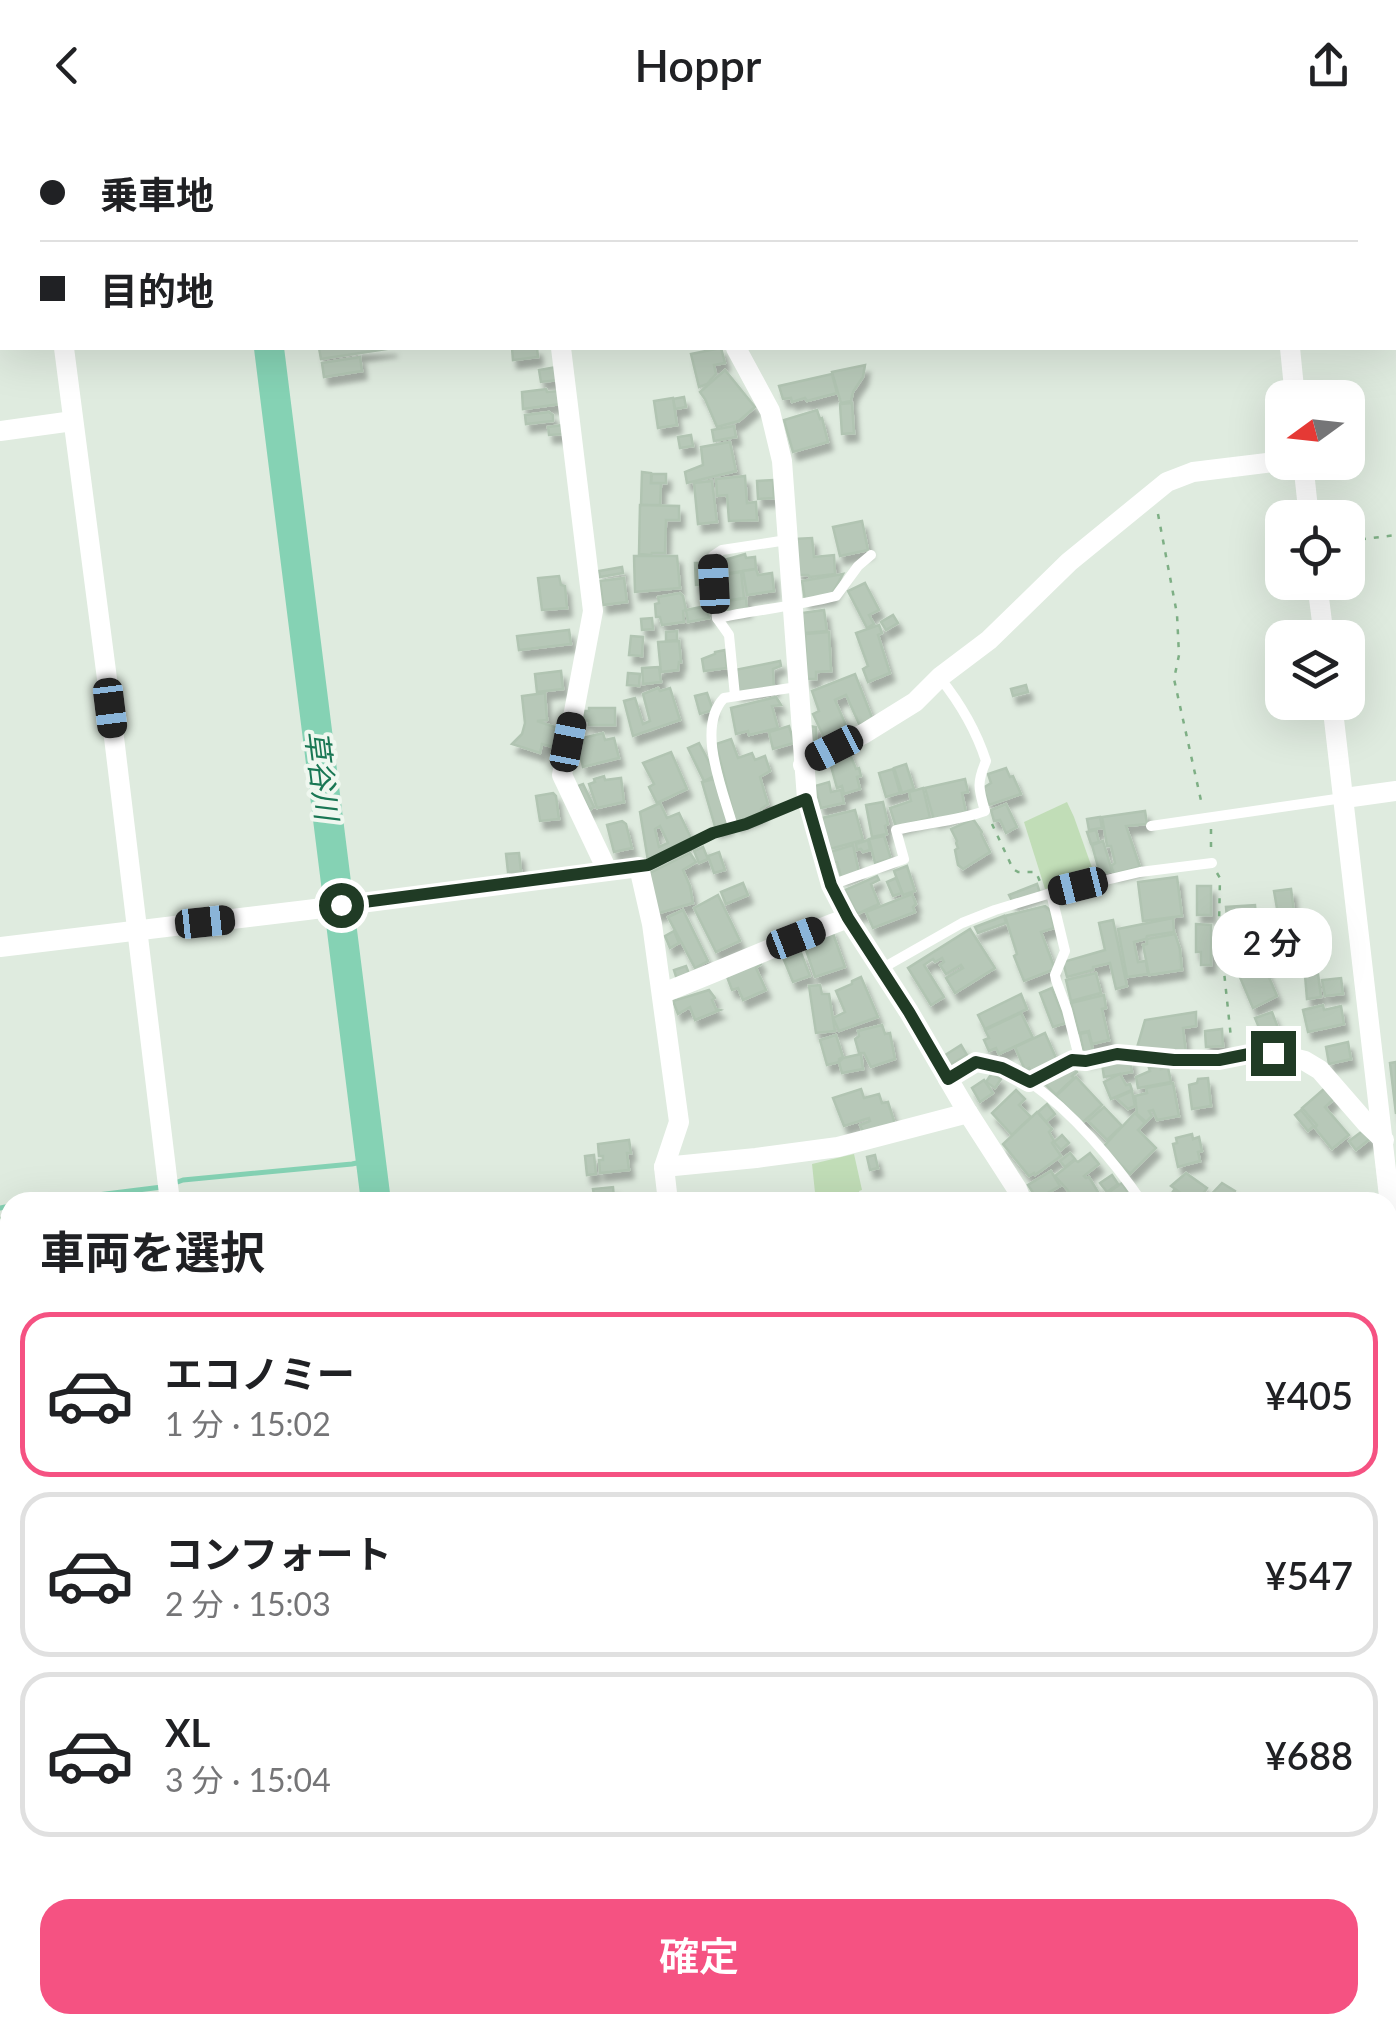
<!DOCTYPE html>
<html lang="ja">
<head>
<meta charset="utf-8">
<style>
  :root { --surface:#fff; --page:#f2f2f2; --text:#202124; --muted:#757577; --line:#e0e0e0; --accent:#f55282 }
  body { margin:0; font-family:Lato,"Noto Sans JP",sans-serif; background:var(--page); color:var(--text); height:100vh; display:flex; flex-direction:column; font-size:38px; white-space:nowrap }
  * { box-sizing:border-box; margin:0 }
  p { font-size:32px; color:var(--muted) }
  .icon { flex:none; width:55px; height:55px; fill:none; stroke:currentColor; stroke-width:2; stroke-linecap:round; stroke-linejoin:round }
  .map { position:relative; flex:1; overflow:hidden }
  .side { position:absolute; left:0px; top:1062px; width:1398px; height:842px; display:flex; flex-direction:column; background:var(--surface); border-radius:30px 30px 0 0; box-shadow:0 10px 40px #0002 }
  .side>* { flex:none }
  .top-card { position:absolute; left:0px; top:0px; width:1398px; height:220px; box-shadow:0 10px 40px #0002; display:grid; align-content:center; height:220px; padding:0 40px; background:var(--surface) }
  .needle { width:65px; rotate:255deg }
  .controls { position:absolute; left:1265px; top:250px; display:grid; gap:20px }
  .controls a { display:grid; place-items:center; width:100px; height:100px; border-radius:20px; background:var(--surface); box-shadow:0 10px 40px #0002; font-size:50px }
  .end { position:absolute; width:45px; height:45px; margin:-22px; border:12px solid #203b25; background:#fff; box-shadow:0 0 0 5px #fff }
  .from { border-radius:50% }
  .bubble { position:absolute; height:70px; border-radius:30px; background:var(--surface); box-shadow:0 10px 40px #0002; font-size:32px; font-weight:600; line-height:70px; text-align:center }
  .car { position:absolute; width:30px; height:60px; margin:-30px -15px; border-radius:12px; box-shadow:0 0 8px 2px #0007; background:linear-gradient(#222 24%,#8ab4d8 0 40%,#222 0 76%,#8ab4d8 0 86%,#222 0) }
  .top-card b { display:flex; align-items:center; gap:35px; height:95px; font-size:38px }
  .top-card b+b { border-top:2px solid var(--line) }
  .top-card i { width:25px; height:25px; background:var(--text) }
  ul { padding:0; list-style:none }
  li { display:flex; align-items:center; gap:30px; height:165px; margin:0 20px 15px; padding:0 20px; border:5px solid var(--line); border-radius:30px }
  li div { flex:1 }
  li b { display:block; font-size:38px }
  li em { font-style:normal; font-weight:600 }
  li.current { border-color:var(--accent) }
  li>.icon { width:90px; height:90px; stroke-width:1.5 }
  h2 { padding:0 40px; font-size:45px; line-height:120px }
  .primary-button { display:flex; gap:20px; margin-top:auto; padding:20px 40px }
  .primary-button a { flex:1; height:115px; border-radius:30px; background:var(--accent); color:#fff; font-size:40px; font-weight:600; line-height:115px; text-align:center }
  header { display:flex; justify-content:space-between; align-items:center; height:130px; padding:0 40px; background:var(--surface); font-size:45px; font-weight:600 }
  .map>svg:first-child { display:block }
  .green { fill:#c1ddb7 }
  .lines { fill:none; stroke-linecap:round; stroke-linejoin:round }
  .stream { stroke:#85d2b4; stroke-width:5 }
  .river { stroke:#85d2b4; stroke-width:30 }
  .building { fill:#b7c8b8; stroke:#b1c4b2; stroke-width:2.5; fill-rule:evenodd; filter:url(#shadow) }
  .path { stroke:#7eaf85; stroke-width:2.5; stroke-dasharray:5 8; stroke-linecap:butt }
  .service { stroke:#fff; stroke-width:10 }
  .minor { stroke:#fff; stroke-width:20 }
  .route { stroke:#203b25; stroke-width:12 }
  .labels { text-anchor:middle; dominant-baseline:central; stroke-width:8; stroke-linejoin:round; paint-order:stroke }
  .water-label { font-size:30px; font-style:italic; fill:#197754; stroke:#eff7ef }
</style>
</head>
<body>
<header><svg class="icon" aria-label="back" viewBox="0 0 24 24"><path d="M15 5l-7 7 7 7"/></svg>Hoppr<svg class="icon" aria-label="share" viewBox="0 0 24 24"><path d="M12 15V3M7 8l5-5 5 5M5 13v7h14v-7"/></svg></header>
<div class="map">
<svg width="1396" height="1903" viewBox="0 0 1396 1903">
  <defs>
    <filter id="shadow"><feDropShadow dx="4.5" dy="8" stdDeviation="2.5" flood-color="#0004"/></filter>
  </defs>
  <rect width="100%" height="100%" fill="#dfebdf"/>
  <g class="green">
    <path d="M1067,672l7,15 22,62 -51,10 -21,-67z"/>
    <path d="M854,1024l8,36 -3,1 2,11h-45l-4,-38z"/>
  </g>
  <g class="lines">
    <g class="stream">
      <path d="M172,1054l11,-4 169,-16 19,-4"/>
      <path d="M41,1072l121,-15"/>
      <path d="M0,1078l10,-2"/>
      <path d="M1388,1701l8,-1"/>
    </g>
    <g class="river">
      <path d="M269,218l107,854"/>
      <path d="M480,1895l1,8"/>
    </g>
  </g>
  <g class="building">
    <path d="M319,218h74l-72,11z"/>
    <path d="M512,218h25l1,9 -25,3z"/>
    <path d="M721,218l4,15 -11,2 2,9 -9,10 -8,3 -8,-33z"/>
    <path d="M360,227l2,14 -38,6 -2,-14z"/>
    <path d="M865,235l-2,12 -10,15 -2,9 -10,2 -9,-31z"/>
    <path d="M557,237l2,13 -18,2 -2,-12z"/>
    <path d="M725,240l30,37 -16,14 -22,6 -12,-28 -5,-7z"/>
    <path d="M832,244l5,19 -30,8 -2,-3 -13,4 -1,-4 -8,1 -4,-13z"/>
    <path d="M546,259l1,3 13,-1 1,13 -38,5 -1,-17z"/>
    <path d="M684,267l2,10 -11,2 -2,-10z"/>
    <path d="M673,268l4,27 -19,3 -4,-27z"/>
    <path d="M852,273l2,30 -12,1 -2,-30z"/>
    <path d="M817,280l3,9 2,-1 6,24 -35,10 -9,-32z"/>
    <path d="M549,282l4,3v6l-27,3 -1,-9z"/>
    <path d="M563,295l1,9 -15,1 -1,-8z"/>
    <path d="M734,296l2,11 -22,4 -2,-11z"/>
    <path d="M691,305l2,11 -13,2 -2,-11z"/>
    <path d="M730,312l6,29 -49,12 -2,-11 18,-7 -2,-18z"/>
    <path d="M642,342l9,1v10h10l-1,22h-19z"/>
    <path d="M652,344h14v9h-15z"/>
    <path d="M745,346l2,27 9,-1 1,18 -28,1 -2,-26 -10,1 -1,-17z"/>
    <path d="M773,350l1,18 -16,1 -1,-18z"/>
    <path d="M712,351l5,41 -19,2 -4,-41z"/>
    <path d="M640,375l39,1v14h-13l-1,33h-13l-1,2 -12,-1z"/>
    <path d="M862,391l6,29 -28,6 -7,-29z"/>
    <path d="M812,408l2,19 20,-2 1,19 -25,3 -2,-2h-10l-3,-36z"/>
    <path d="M745,424l1,4 9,-1 1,12 -33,5 -2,-13z"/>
    <path d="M634,426h43l3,32 -45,4z"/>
    <path d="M695,433h13l2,21 -14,1z"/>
    <path d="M622,437l1,6 -23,4 -1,-6z"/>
    <path d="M756,439l2,6 14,-2 2,18 -27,4 -4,-24z"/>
    <path d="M741,442l3,26 -18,3 -5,-26z"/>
    <path d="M843,444l-12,22 -26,4 -3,-19z"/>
    <path d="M559,446l2,9 4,1 2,22 -25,2 -4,-32z"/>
    <path d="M624,448l3,24 -24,3 -3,-24z"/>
    <path d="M865,453l14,27 -10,5 5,9 -7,4 -19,-37z"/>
    <path d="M680,463l3,3 3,14 -3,1 1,11 -22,3 -2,-8h-4l-1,-13 4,-1 -1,-6z"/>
    <path d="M746,468l1,11 -25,4 -1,-11z"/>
    <path d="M706,476l3,12 -21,4 -2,-12z"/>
    <path d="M824,480l3,21 -22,2 -3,-20z"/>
    <path d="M893,485l5,8 -12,7 -5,-8z"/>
    <path d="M652,488l1,11 -11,1 -1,-11z"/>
    <path d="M879,495l3,8 -4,2 12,38 -22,9 -5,-13 5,-3 -12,-33z"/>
    <path d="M569,500l2,14 -52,6 -2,-14z"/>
    <path d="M677,501v9l-11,1v-9z"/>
    <path d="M829,502l2,39 -15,1v7h-9l-2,-45z"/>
    <path d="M631,506l12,1 -1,19 -13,-1z"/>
    <path d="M679,511l2,21h-2l-1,8 -17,2 -3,-30z"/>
    <path d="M725,520l2,18 -23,3 -2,-12 13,-5v-2z"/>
    <path d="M780,531l1,5 -8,3 1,20 -38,3 -1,-22z"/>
    <path d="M659,537l2,15 -18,2 -1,-16z"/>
    <path d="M561,541l2,18 -26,3 -2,-18z"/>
    <path d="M628,543l12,1 -1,12 -12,-1z"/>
    <path d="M855,544l18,46 -13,6 -14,-31 -11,5 15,35 -22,11 -15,-32 6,-3 -7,-20z"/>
    <path d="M1026,555l2,7 -15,4 -2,-7z"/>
    <path d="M658,558l2,3 10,-3 10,32 -47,16 -9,-35 11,-3 8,26 7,-3 -7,-27z"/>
    <path d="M545,563l2,27 -10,1 27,9 -7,23 -5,-1 1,-5 -11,-3 -2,9 -28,-9 10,-10 3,-11 -3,-27z"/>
    <path d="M707,563l6,17 -13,4 -5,-18z"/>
    <path d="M776,567l5,8 -9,1 6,22 -29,7 -1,-4 -12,3 -5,-26z"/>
    <path d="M589,578h26v17h-26v-4l-5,-1v-9h5z"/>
    <path d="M789,596l5,17 -21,6 -4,-17z"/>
    <path d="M809,596l7,1 1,26h-8z"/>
    <path d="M603,603l2,7 9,-2 5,20 -36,9 -5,-22 6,-2 -1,-5z"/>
    <path d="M731,609l7,19 14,-5 3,7 10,-4 5,15 -10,6 8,27 -7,5 1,5 -26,10 -20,-80z"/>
    <path d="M699,613l17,32 -12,6 -16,-33z"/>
    <path d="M848,619l8,20 3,-1 2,8 -4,1 3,12 -16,5 -2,-8 -5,2 -9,-33z"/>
    <path d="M671,622l16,37 -30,14 -8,-16 5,-3 -11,-21z"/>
    <path d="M906,634l8,25 -12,4 -8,-25z"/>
    <path d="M1006,638l4,9 3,-1 8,18 -32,11 -6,-17 8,-5 -3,-9z"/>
    <path d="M893,639l7,24 -14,4 -7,-24z"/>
    <path d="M604,646l1,4 16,-2 3,24 -27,6 -8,-24 6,-2 -1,-3z"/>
    <path d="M714,649l15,47 -13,4 -14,-48z"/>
    <path d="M965,649l3,13 -6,1 4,19 -32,8 -9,-32z"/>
    <path d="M829,652l2,10 10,-2 3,13 -23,5 -6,-22z"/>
    <path d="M583,654l11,23 -5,3 -11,-24z"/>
    <path d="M923,658l7,30 -34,9 -6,-19 21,-7 -2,-9z"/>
    <path d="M553,663l3,3 3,23 -19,2 -4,-25z"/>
    <path d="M883,672l5,22 -3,2 2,8 -15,3 -6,-32z"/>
    <path d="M660,673l7,15 12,-5 13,27 -44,21 -8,-49zM660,696l8,17 -9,4 -4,-18z"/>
    <path d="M1006,674l11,23 -11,6 -6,-13 -6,1 -3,-11z"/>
    <path d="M855,680l8,30 -33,9 -8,-31z"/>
    <path d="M1145,681l2,13 -21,2 14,41 -26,7 -3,-8 4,-3 -4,-17h-4l-5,-29z"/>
    <path d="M1100,687l2,11 -13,2 -2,-11z"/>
    <path d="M973,689l9,13 -1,2 9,18 -27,17 -5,-4 -3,-15 3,-2 -2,-5 1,-2 -6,-12z"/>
    <path d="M622,691l4,3 6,24 -18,4 -7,-27z"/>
    <path d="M1096,700l3,12 -8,2 -4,-12z"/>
    <path d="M884,706l7,23 -16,4 -6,-24z"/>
    <path d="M868,710l2,10 -7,2 -2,-3 -4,1 -1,-6z"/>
    <path d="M1103,711l9,30 -12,3 -8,-29z"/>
    <path d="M853,715l6,27 -18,5 -4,-15h-5l-2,-10z"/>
    <path d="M703,717l5,12 -9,4 -5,-12z"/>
    <path d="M719,722l6,18 -11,3 -6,-17z"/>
    <path d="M519,723l2,18 -13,1 -2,-18z"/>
    <path d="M690,723l6,9 -13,8 7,16 3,17 -37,11 -6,-41z"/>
    <path d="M907,736l8,25 -12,4 -9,-24z"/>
    <path d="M877,746l2,4 -8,4 8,20 -22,10 -12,-24z"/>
    <path d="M1177,747l5,39 -39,5 -5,-39z"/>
    <path d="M896,748l6,15 -9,3 -6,-14z"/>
    <path d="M743,753l5,12 -22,9 -5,-12z"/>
    <path d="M1037,754l3,9 -27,10 -4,-8z"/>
    <rect x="1197" y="756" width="14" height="29"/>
    <path d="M1291,759l3,23 -16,2 -4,-23z"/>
    <path d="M912,764l4,10 -3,3 2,5 -42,16 -7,-16z"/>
    <path d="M718,765l22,46 -24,11 -22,-44z"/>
    <path d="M1255,775l1,11 -29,2 -1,-11z"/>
    <path d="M1045,776l5,4 4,18 -13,4 14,37 -31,12 -10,-25 3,-2 -12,-38z"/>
    <path d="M683,780l25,51 -13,7 -27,-51z"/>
    <path d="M1004,786l2,7 -28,10 -3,-6z"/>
    <path d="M1173,788l1,14 -27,4 -1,3 -12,3 4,20 8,-1 2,13 -21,3 -9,-48z"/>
    <path d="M1113,790l14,66 -11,3 -6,-26 -17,4v3l-26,7 -4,-15 42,-12 -6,-27z"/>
    <path d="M1318,792l3,28 -26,3 -4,-27z"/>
    <path d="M1196,794l15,1v40h-10v-13h-5z"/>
    <path d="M1244,796l14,32 -16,7 -14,-32z"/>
    <path d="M831,798l14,39 -30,10 -9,-27 4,-3 -3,-10z"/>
    <path d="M970,799l25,39 -40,25 -9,-15 17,-10 -2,-3 -15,9 -6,-9 4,-3 -2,-4 -7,4 -2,-3 -9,6 20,32 -13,8 -23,-37z"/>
    <path d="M674,801l5,12 -9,5 -5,-12z"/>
    <path d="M1175,804l5,15 2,21 -33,5 -6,-30 4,-1v-5z"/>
    <path d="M801,823l9,23 -17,6 -9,-22z"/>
    <path d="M756,826l5,8 -5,4 10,22 -23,10 -5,-12 -6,2 -6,-16z"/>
    <path d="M686,836l5,13 -13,4 -4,-13z"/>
    <path d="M1259,836l1,4 5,-2 12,28 -24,12 -14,-33z"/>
    <path d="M1096,843l5,20 -30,8 -5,-21z"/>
    <path d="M1318,844l3,23 -14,2 -2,-24z"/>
    <path d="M861,847l17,40 -39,14 -6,-13 12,-6 -9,-21 16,-7v-3z"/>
    <path d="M1341,848l2,16 -18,2 -3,-16z"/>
    <path d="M820,855l2,9h7l6,37 -19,2 -7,-47z"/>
    <path d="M1052,858l14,35 -13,4 -13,-34z"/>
    <path d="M709,860l6,8 -3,2 4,9 4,1 -25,10 -5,-13 -12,7 -5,-13z"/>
    <path d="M1021,864l6,15 -42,20 -7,-14z"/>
    <path d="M1104,865l2,13 -4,1 7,31 -17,4 -3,-13 -10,2 -8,-30z"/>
    <path d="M1323,875l1,5 17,-4 3,18 -36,8 -5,-22z"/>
    <path d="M1196,882v14l-13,2 3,25 -50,-2 9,-31z"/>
    <path d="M1272,882l6,16 -16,7 -7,-17z"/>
    <path d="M1021,883l12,25 -34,16 -3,-6 -7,3 -5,-11 5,-2 -4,-8z"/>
    <path d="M882,895l3,9 5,-1 5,26 -24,8 -7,-14h-5l-4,-14 4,-3 -1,-5z"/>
    <path d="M1222,899l1,17 -17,1 -1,-16z"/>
    <path d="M1088,902l7,25 -10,2 -5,-25z"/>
    <path d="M1045,903l14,32 -26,12 -4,-9 -4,2 -10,-23z"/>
    <path d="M836,905l7,22 -4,2v3l-12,3 -7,-25z"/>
    <path d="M1348,912l3,17 -22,5 -3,-17z"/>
    <path d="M961,915l6,10 -19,11 -6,-9z"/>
    <path d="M861,924l2,15 -21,4 -3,-11 4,-4z"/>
    <path d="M1130,928l2,14 -28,5 -2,-13z"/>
    <path d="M1396,932v52l-6,-51z"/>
    <path d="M1073,936l4,6 -5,4 2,2 -18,17 -14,-14z"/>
    <path d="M1161,936v3l7,-1 3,14 -33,6 -2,-11 14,-6 -1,-3z"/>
    <path d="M992,943l9,6 -6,9 -9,-6z"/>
    <path d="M1120,944l6,11 4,-1 2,6 -21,9 -7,-17z"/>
    <path d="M1076,947l26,28 -20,18 -26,-27z"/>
    <path d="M1208,948l3,28 -19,3 -3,-24 8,-2 1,-4z"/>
    <path d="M984,950l9,13 -13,9 -8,-14z"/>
    <path d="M1173,953l6,33 -22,4 -4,-10 -4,1 3,5 -6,6 -9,-8 -2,-18 12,-3 -1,-5z"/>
    <path d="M1325,958l9,11 -9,8 24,28 -17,14 -17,-21 2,-3 -15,-17z"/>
    <path d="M861,959l3,9 15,-4 3,9 6,-1 7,22 -31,11 -4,-10 10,-4 -1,-3 -25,8 -11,-28z"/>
    <path d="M1016,960l9,9 -6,6 12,12 -19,18 -20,-22z"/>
    <path d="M1132,961l3,15 -7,3 -12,-11z"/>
    <path d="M1047,974l8,10 -9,8 -8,-10z"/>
    <path d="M1104,977l18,19 -15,14 -19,-19z"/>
    <path d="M1301,980l13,16 -6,5 -13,-16z"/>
    <path d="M1037,982l15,17 -3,3 5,9 -2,2 9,13 -26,19 -1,-2 -5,3 -26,-32z"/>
    <path d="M1135,983l10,10 -7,7 18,18 -26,26 -27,-27z"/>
    <path d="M1364,1000l7,8 -15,12 -7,-9z"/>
    <path d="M1192,1004l1,5 6,-2 3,14 -4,1 2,9 -22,6 -5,-23 4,-1 -1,-5z"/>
    <path d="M1062,1005l7,8 -8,7 -7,-8z"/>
    <path d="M629,1010l2,13h-4l2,17 -29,3 -1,-13h4v-4h-4l-1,-12z"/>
    <path d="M1070,1023l5,6 -10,8 -5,-6z"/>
    <path d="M1090,1023l9,11 -15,12 2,2 3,-1 12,20 -8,5h-15l-23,-26 20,-16 3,2z"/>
    <path d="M594,1025l2,19 -9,1 -2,-19z"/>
    <path d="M875,1025l3,13 -8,2 -3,-13z"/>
    <path d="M1051,1041l9,15 -23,13 -9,-14z"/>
    <path d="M1186,1043l21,15 -10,14h-4l-22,-16z"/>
    <path d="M1112,1045l6,9 -11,8 -7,-9z"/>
    <path d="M1122,1053l7,11 -11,7 1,1h-24z"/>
    <path d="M1222,1053l13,8 -2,5 7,4 2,-4 6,4 -2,2h-42z"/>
    <path d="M613,1057l1,11 -19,3 -2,-12z"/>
    <path d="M1174,1060l17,12h-22l2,-1 -3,-2z"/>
    <path d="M1396,1525v40h-8v-39z"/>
    <path d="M1396,1778v34h-8v-33z"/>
    <rect x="1388" y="1824" width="8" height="29"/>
    <path d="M1034,1895h28l-1,5 -11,-1 -1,4h-19v-2l4,-1z"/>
    <path d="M1074,1895h5l3,8h-13l-2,-6z"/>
  </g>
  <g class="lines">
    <g class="path">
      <path d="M784,0v2"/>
      <path d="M1158,384l19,100 2,41 -5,24 28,126"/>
      <path d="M1348,411l48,-6"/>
      <path d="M992,694l21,45 5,3h18l5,12"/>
      <path d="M1211,699v22"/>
      <path d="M1217,743l3,5 -1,46 12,114"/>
      <path d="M123,1072l28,-3"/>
      <path d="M0,1088l10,-1"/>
      <path d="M510,1895l1,8"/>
    </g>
    <g class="service">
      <path d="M717,488c40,-8 79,-12 119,-22l22,-30 13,-11"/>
      <path d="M735,566l-6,-61 -12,-17 -4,-62 9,-6 65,-10"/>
      <path d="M1151,696l192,-28"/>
      <path d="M733,697c-9,-34 -38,-99 -9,-129l73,-11"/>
      <path d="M639,737l26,-9 48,-25 32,-9 62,-25"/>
      <path d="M831,755l73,-26 -8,-29c29,-7 61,-9 89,-19 -7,-23 -8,-29 1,-50 -10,-31 -26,-58 -46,-83"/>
      <path d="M1051,763l14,58 -10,24 1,5 11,30 13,51"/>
      <path d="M881,839l81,-46 33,-13 56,-17 89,-21 72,-9"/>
      <path d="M1031,953c41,29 83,78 111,119"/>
      <path d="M0,1436l10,-2"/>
    </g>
    <g class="minor">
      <path d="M38,0v2"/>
      <path d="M533,0v2"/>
      <path d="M641,0l1,2"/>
      <path d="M1264,0l1,2"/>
      <path d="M248,2l25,-2"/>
      <path d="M64,218l42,323 64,531"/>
      <path d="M561,218l32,263 -31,164 45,95"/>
      <path d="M736,218l34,63 12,50 25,338 24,86 17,33 61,94 59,101 49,76 5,13"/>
      <path d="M1290,218l5,50"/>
      <path d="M0,301l73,-10"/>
      <path d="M1303,332l6,56"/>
      <path d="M1317,452l7,56"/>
      <path d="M1332,572l64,555"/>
      <path d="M803,635l62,-32 50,-31 25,-25 49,-37 80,-78 98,-80 26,-10 89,-11"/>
      <path d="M1345,668l51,-7"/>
      <path d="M0,817l307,-37 332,-43 13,57 27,198 -15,45 4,35"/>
      <path d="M663,863c62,-24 123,-52 185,-75"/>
      <path d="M948,949l28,-17 26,5 27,15 44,-22 13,1 31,-7 57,5 45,1 40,-8 14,1 32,8 15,9 47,54 17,16"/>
      <path d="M664,1037l92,-9 82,-11 130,-34"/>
      <path d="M1388,1292l8,-4"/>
      <path d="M0,1345l2,27 -2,20"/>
      <path d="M0,1455l10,105"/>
      <path d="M0,1595l10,-1"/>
      <path d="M271,1895l1,8"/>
      <path d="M768,1895l1,8"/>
      <path d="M1092,1903l1,-8"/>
    </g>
  </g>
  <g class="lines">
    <path class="route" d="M341,775l307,-40 65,-32 33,-9 60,-25 25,86 17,33 61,94 39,67 28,-17 26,6 28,14 42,-22 14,1 31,-7 57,6h45l40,-8 14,1"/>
  </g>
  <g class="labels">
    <g class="water-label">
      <text transform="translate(323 645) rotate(83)">草谷川</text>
    </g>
  </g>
</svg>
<div class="controls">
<a><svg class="needle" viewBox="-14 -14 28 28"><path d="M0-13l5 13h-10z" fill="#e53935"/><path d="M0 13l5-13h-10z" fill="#757577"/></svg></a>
<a><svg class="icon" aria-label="locate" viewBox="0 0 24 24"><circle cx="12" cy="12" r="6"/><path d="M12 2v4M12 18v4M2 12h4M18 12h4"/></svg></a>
<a><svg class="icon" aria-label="layers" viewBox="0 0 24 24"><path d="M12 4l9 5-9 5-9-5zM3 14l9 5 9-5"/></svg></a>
</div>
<i class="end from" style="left:341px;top:775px"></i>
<i class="end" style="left:1273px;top:923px"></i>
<div class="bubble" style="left:1212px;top:778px;width:120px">2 分</div>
<i class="car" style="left:714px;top:454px;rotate:357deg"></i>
<i class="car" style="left:110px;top:578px;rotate:173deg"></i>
<i class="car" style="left:568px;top:612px;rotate:11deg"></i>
<i class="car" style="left:834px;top:618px;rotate:243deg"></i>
<i class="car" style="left:1078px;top:756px;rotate:256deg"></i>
<i class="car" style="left:205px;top:792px;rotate:84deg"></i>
<i class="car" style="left:796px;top:808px;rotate:69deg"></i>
<div class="top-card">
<b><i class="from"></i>乗車地</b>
<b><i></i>目的地</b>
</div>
<section class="side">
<h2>車両を選択</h2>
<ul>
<li class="current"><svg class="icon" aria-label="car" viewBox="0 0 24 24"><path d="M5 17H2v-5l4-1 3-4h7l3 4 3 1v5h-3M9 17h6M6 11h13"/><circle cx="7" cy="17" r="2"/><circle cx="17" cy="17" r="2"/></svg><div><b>エコノミー</b><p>1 分 · 15:02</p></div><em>¥405</em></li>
<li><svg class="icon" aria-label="car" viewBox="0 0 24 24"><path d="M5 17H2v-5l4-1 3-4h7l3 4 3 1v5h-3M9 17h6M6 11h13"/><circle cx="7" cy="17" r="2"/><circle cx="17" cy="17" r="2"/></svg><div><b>コンフォート</b><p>2 分 · 15:03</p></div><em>¥547</em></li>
<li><svg class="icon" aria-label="car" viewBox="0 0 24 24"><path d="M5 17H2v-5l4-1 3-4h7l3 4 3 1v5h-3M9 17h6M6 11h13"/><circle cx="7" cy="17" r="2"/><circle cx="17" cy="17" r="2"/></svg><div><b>XL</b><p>3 分 · 15:04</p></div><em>¥688</em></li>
</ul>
<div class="primary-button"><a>確定</a></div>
</section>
</div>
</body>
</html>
